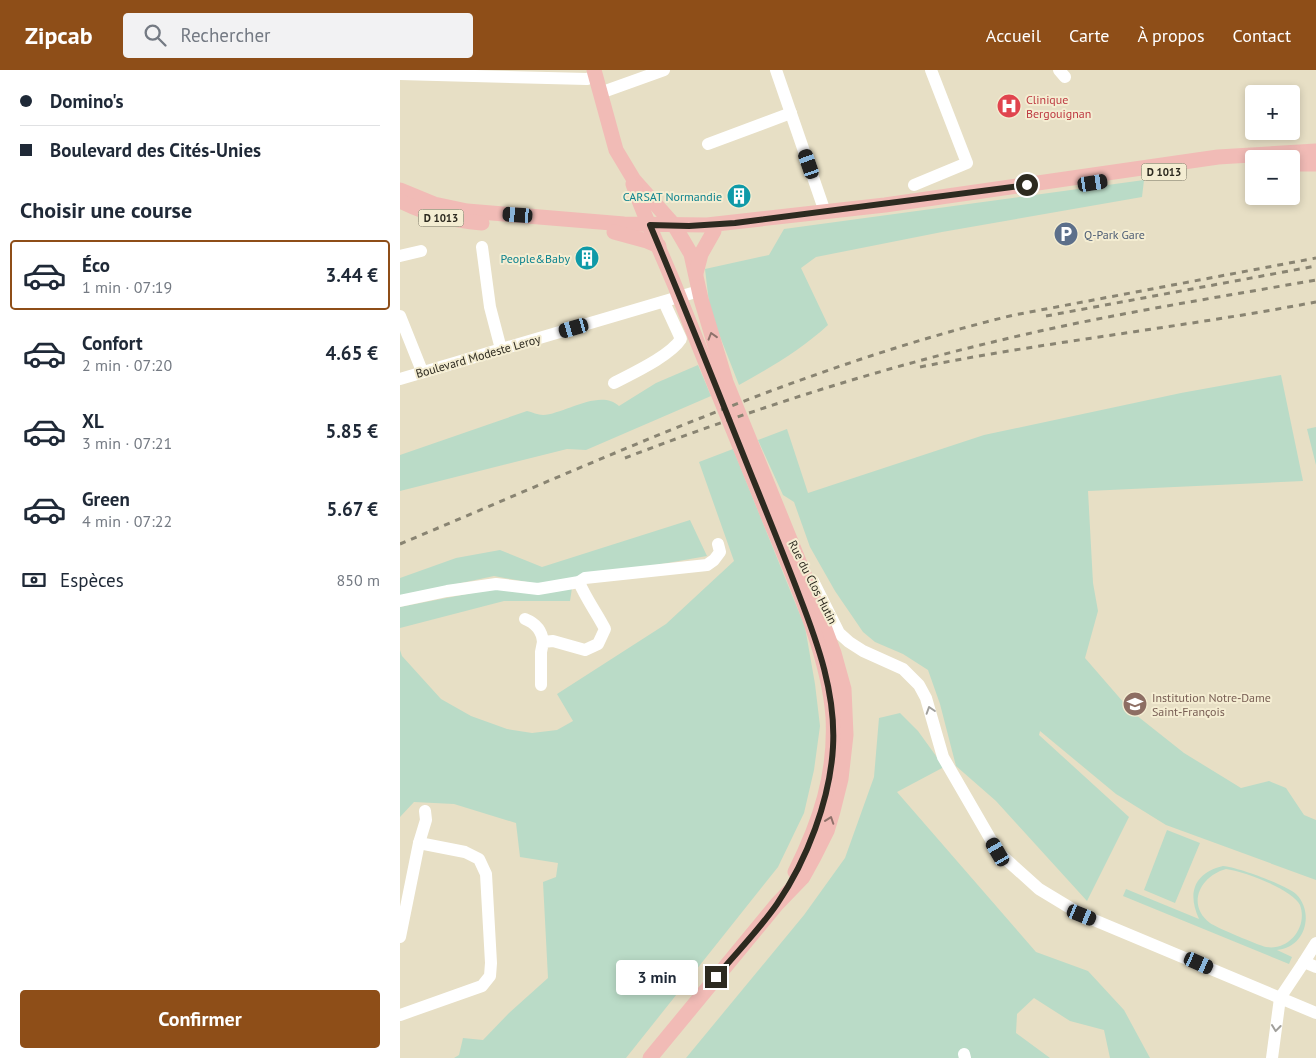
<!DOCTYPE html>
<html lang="fr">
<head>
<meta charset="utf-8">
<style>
  :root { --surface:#fff; --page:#f2f2f3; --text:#1f2937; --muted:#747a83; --line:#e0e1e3; --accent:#8e4e18 }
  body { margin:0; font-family:"PT Sans",sans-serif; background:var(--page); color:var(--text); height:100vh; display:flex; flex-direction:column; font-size:19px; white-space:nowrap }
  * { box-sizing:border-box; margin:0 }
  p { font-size:16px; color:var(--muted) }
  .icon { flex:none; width:28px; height:28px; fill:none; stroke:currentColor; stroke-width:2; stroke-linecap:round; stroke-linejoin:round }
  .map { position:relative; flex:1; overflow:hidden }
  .side { display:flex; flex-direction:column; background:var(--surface); width:400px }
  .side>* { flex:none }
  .guide { display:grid; align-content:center; height:110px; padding:0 20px; background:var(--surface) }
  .tools { position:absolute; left:845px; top:15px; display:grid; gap:10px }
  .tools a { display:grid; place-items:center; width:55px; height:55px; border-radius:5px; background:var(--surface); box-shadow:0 2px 8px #0003; font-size:25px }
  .end { position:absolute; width:22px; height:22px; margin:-11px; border:6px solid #2d2a20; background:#fff; box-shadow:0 0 0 2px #fff }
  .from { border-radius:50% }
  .bubble { position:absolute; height:35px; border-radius:5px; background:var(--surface); box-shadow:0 2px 8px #0003; font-size:16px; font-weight:600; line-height:35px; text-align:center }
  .car { position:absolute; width:15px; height:30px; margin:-15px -8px; border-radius:6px; box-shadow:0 0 4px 1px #0007; background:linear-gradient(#222 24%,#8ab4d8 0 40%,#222 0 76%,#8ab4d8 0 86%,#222 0) }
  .guide b { display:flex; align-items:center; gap:18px; height:48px; font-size:19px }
  .guide b+b { border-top:1px solid var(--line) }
  .guide i { width:12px; height:12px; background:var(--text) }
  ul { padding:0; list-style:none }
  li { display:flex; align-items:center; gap:15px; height:70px; margin:0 10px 8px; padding:0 10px; border:2px solid transparent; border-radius:5px }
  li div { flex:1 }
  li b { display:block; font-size:19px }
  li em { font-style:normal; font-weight:600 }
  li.current { border-color:var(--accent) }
  li>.icon { width:45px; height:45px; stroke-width:1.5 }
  h2 { padding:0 20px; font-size:22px; line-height:60px }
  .pay { display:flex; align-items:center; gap:12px; height:55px; padding:0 20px; font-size:19px }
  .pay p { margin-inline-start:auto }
  .button { display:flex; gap:10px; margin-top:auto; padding:10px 20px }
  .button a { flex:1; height:58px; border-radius:5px; background:var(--accent); color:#fff; font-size:20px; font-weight:600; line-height:58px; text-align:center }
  header { display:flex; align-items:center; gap:30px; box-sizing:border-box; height:70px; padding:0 25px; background:var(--accent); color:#fff }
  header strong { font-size:24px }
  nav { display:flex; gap:28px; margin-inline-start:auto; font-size:18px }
  .search { width:350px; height:45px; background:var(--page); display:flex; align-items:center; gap:12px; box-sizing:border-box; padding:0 18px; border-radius:5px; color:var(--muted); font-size:19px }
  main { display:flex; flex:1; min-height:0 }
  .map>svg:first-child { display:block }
  .green { fill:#badbc7; fill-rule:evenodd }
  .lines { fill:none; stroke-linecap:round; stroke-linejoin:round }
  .minor { stroke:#fff; stroke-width:12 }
  .major { stroke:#f1bbb6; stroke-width:15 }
  .rail { stroke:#898472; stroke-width:3; stroke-dasharray:6 6; stroke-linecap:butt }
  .oneway { stroke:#8f726b }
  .oneway2 { stroke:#a09f9b }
  .route { stroke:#2d2a20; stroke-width:6 }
  .labels { text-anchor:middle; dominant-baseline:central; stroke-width:4; stroke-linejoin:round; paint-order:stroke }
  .shield { fill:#f4edd2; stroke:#696455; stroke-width:1 }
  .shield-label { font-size:11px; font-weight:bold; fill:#2d2a20 }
  .health-label { font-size:12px; fill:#be3a42; stroke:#f4edd2; text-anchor:start }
  .culture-label { font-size:12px; fill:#0d838f; stroke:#f4edd2; text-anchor:end }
  .service-label { font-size:12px; fill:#4e5e75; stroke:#f4edd2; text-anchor:start }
  .street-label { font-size:12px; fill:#2d2a20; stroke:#f4edd2 }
  .education-label { font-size:12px; fill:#785e54; stroke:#f4edd2; text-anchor:start }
</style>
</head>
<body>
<header>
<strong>Zipcab</strong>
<div class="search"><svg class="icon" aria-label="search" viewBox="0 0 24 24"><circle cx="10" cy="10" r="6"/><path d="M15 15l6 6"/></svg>Rechercher</div>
<nav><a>Accueil</a><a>Carte</a><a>À propos</a><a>Contact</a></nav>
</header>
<main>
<section class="side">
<div class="guide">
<b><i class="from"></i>Domino's</b>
<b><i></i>Boulevard des Cités-Unies</b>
</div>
<h2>Choisir une course</h2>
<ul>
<li class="current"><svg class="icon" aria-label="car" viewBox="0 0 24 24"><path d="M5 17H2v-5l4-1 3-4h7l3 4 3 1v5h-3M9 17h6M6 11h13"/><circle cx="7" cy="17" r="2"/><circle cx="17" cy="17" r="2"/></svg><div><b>Éco</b><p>1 min · 07:19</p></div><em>3.44 €</em></li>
<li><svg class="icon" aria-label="car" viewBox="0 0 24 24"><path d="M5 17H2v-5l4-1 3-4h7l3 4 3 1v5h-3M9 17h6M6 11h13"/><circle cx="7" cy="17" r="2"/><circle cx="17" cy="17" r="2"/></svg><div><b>Confort</b><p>2 min · 07:20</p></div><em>4.65 €</em></li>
<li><svg class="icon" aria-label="car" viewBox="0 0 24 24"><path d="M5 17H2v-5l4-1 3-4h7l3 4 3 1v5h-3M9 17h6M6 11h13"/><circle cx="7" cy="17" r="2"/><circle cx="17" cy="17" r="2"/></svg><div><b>XL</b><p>3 min · 07:21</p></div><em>5.85 €</em></li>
<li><svg class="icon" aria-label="car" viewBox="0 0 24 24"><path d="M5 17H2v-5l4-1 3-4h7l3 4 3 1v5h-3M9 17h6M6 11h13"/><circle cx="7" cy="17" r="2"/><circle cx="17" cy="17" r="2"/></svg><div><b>Green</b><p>4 min · 07:22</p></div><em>5.67 €</em></li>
</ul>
<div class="pay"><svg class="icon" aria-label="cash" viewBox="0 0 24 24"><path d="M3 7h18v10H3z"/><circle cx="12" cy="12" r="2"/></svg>Espèces<p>850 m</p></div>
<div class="button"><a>Confirmer</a></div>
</section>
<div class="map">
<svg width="916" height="988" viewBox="0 0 916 988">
  <rect width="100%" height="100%" fill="#e7dfc5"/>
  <g class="green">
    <path d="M744,110l-2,17 -200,35 -126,25 -15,11 27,57c-26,24 -58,43 -89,60l-29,-74 -5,-42 64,-14 15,-26z"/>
    <path d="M298,295l13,31 -125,54 -19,-1 -167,42v-36l127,-44c5,1 11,4 16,4 21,-1 57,-27 76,-9l37,-23z"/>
    <path d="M881,305l22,106 -215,10 5,92 5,28 -13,47 46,53 53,42 57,35 28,-7 17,7 18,27 12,5v60l-150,-55 -50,-31 -76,-63 -1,4 90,82 -42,84 -91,-100 -40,-35 -16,-62 -12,-34 -25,-16 -28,-12 -12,-10 -28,-41 -25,-44 -16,-45 -11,-7 -25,-55 29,-11 21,64 176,-58 197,-42z"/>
    <path d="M916,357v38l-9,-36z"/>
    <path d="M333,379l72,178 10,57 5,42 -6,44 -10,43 -26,54 -152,191h-172l5,-3 4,-17 20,2 26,-27 39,-35 -5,-96 13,-5 2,-14 -38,-6 -4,-34 -62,-19 -40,-2 -14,15v-167l2,6 39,43 30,17 36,13 25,4 25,-3 16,-9 -16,-27 109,-70 68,-63 -35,-99z"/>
    <path d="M290,450l17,36 -164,29 -49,-9 -94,20v-18l56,-20 44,-8 42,17z"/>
    <path d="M98,518h74l-2,13h-66l-104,27v-21z"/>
    <path d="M500,643l18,18 26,36 -47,25 139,160 52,19 36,39 26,48h-40l-6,-28 -34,-9 -36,-23 -17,16 -1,19 34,25h-364l118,-143 41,-57 29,-81 5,-59z"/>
    <path d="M767,760l33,13 -25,60 -31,-13z"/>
    <path d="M823,796c14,1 63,19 73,28 19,19 9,54 -19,56l15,7 -3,7 -166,-68 3,-7 73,30c-12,-26 -5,-46 24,-53zM826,799c17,2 66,20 74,36 8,22 -11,46 -34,42 -8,-2 -51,-20 -56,-24 -24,-18 -10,-47 16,-54z"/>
  </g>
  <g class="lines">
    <g class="minor">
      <path d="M376,0l49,142"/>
      <path d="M659,0l6,7"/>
      <path d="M0,4l187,5 9,-3"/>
      <path d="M200,23l64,-23"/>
      <path d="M308,74l83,-31"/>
      <path d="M514,115l53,-22 -36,-93"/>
      <path d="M82,177l8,60 11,42"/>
      <path d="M0,186l21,-5"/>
      <path d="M0,246l22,55"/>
      <path d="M0,309l299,-88"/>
      <path d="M214,313c19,-10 56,-27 67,-44l-17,-37"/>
      <path d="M413,511l26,52 10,9 14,9 40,18 16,16 7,13 17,59 55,95 41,37 43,26 234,98"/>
      <path d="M0,531l47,-10 49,-7 42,5 41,-7 6,-4 122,-13 7,-5 6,-8 -2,-8"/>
      <path d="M125,549c10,4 17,11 18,23"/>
      <path d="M141,615v-33l2,-10 10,-1 32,9 13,-6 7,-15c-8,-16 -19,-30 -26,-47"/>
      <path d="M0,867l19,-94 7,-23 -1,-9"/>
      <path d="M904,892l12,-19"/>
      <path d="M0,945l82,-29 8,-10 1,-13 -5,-89 -7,-15 -14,-7 -46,-9"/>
      <path d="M564,984l1,4"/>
      <path d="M872,988l8,-60 24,-36 12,5"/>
    </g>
    <g class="major">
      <path d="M194,0l22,80 18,30 40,45 17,29 10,45 25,83 83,204 25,67 10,36 2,46 -5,44 -8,32 -6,20 -13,26 -11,20 -26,27 -127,154"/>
      <path d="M891,94h25"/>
      <path d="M233,114c12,35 28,68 42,102 31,79 64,158 96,237 24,57 58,133 62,194 3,57 -13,105 -38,155"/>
      <path d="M0,120l34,14 33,7 157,13 83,1 178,-20 333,-48 98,-6"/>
      <path d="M0,131c28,14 51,19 82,22"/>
      <path d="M214,162l33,9 12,5"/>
      <path d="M296,203l5,-19 13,-23"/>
    </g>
    <g class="rail">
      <path d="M646,246l270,-50"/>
      <path d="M520,297c131,-26 265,-40 396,-65"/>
      <path d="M225,388c120,-46 242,-86 368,-116 106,-26 215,-43 323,-62"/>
      <path d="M0,474c201,-84 402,-178 614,-229l302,-57"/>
    </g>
  </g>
  <defs><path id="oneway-chevron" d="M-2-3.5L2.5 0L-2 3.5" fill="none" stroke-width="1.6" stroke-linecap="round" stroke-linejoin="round" transform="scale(1.25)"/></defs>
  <g class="oneway">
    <use href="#oneway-chevron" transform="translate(312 266) rotate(-107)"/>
    <use href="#oneway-chevron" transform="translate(430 750) rotate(-71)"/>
  </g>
  <g class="oneway2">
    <use href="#oneway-chevron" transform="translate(530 640) rotate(-108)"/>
    <use href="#oneway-chevron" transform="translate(876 958) rotate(97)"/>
  </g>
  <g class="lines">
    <path class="route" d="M316,907c20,-24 43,-47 61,-73 30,-44 53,-104 56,-157 3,-53 -15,-103 -34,-152 -14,-37 -29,-74 -44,-111 -35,-87 -69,-174 -105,-259l39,1 46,-3 292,-38"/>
  </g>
  <defs>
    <symbol id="hospital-disc" viewBox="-11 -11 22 22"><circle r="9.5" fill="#e0444e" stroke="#f4edd2"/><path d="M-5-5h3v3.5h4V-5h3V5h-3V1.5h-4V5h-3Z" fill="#fff"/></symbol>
    <symbol id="building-disc" viewBox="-11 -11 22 22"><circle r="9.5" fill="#0f9aa8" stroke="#f4edd2"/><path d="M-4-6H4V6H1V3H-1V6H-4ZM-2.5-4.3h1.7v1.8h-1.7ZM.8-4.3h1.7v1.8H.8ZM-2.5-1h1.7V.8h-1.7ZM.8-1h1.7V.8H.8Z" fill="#fff"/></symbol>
    <symbol id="parking-disc" viewBox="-11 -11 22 22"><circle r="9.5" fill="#5c6f8a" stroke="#f4edd2"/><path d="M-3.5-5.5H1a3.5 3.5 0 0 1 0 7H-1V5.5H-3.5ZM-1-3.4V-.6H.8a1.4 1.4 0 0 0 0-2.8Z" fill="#fff"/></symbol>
    <symbol id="school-disc" viewBox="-11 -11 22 22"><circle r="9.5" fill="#8d6e63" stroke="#f4edd2"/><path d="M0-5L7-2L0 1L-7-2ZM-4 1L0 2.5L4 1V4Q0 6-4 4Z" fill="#fff"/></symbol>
  </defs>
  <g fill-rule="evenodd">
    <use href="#hospital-disc" x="595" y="22" width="28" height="28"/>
    <use href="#building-disc" x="325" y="112" width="28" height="28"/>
    <use href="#parking-disc" x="652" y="150" width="28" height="28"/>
    <use href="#building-disc" x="173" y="174" width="28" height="28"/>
    <use href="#school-disc" x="721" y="620" width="28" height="28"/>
  </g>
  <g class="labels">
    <g class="shield">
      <rect x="741.5" y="93.5" width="45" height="17" rx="4"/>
      <rect x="18.5" y="139.5" width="45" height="17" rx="4"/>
    </g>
    <g class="shield-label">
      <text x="764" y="102">D 1013</text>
      <text x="41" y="148">D 1013</text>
    </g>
    <g class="health-label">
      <text x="626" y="29">Clinique<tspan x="626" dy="14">Bergouignan</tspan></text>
    </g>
    <g class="culture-label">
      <text x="322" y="126">CARSAT Normandie</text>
      <text x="170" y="188">People&amp;Baby</text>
    </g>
    <g class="service-label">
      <text x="684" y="164">Q-Park Gare</text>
    </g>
    <g class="street-label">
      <text transform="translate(78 286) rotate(-16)">Boulevard Modeste Leroy</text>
      <text transform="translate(413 512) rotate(63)">Rue du Clos Hutin</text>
    </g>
    <g class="education-label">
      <text x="752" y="627">Institution Notre‐Dame<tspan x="752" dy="14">Saint‐François</tspan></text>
    </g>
  </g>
</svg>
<div class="tools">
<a>+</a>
<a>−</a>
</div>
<i class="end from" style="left:627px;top:115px"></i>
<i class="end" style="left:316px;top:907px"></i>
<div class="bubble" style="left:216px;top:890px;width:82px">3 min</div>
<i class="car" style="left:409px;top:94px;rotate:341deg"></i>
<i class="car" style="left:693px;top:113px;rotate:81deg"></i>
<i class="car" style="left:118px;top:145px;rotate:274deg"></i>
<i class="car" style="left:174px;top:258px;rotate:254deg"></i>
<i class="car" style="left:598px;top:782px;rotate:330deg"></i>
<i class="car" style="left:682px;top:845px;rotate:112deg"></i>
<i class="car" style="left:799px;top:893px;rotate:114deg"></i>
</div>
</main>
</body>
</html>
